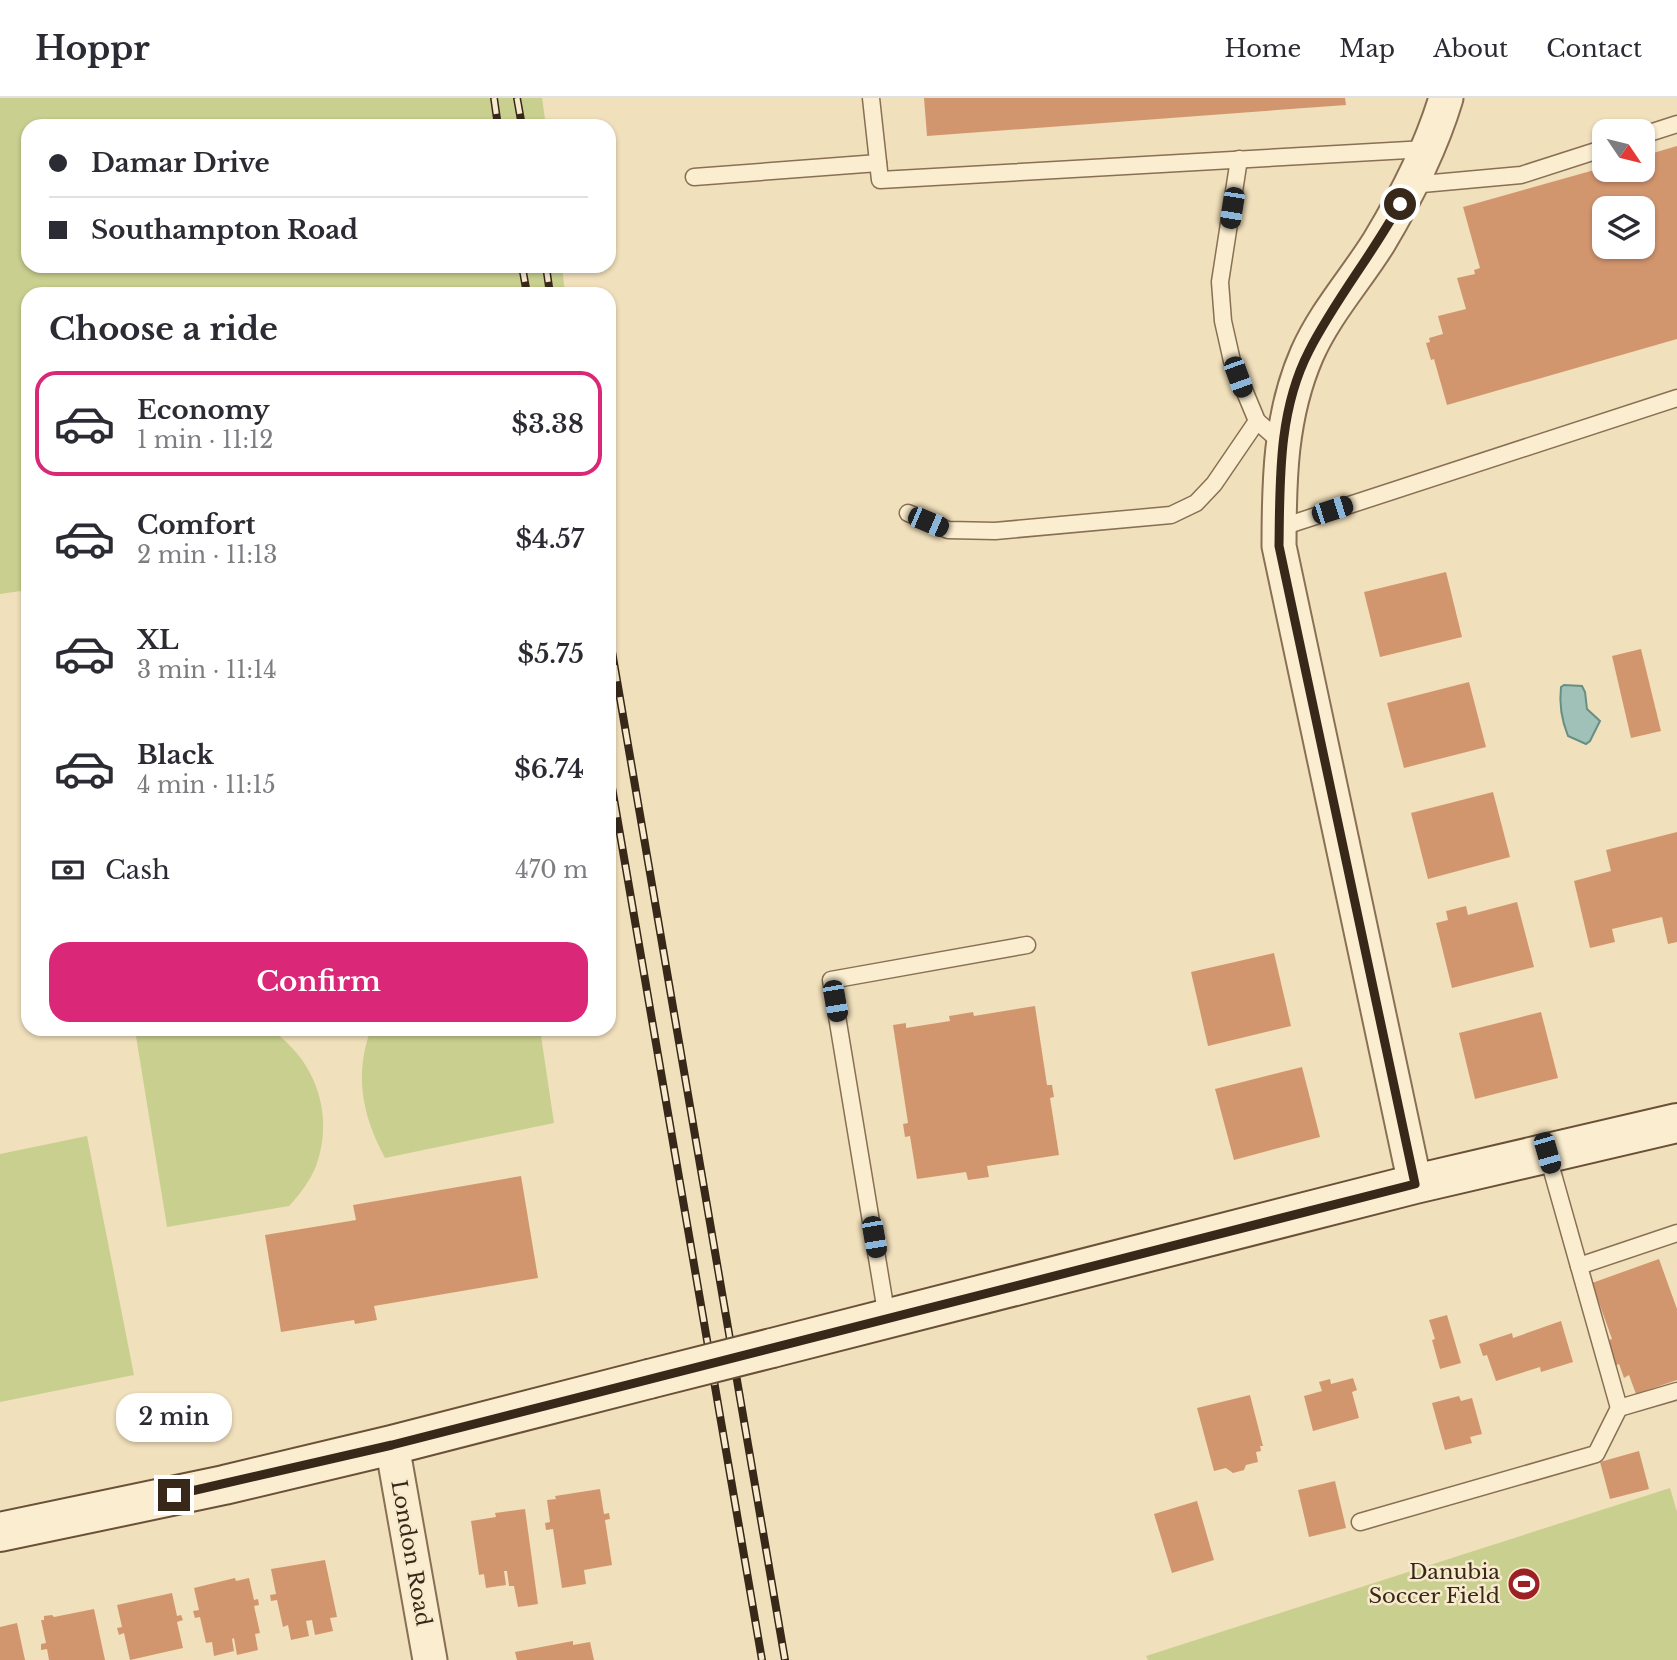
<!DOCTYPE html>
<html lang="en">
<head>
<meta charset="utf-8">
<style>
  :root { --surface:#fff; --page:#f2f2f3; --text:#2b2b33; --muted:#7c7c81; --line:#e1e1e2; --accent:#db2777 }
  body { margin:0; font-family:"Libre Baskerville",serif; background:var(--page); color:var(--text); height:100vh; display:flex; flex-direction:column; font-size:26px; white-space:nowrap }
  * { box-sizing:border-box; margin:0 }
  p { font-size:23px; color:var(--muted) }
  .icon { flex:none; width:38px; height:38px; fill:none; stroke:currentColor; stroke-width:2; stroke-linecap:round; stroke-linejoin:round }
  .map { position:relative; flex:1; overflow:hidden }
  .sheet { position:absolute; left:21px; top:189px; width:595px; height:749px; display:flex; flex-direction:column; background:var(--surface); border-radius:21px; box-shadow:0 2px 5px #0004 }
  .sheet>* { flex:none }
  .banner { position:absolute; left:21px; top:21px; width:595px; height:154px; border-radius:21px; box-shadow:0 2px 5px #0004; display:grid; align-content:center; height:154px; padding:0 28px; background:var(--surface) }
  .needle { width:46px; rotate:125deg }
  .tools { position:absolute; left:1592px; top:21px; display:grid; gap:14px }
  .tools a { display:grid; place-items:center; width:63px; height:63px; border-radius:14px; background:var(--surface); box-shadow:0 2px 5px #0004; font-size:35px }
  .end { position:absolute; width:32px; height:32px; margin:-16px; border:9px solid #37281a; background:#fff; box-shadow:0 0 0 4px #fff }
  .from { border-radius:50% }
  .bubble { position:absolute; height:49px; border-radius:21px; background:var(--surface); box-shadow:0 2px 5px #0004; font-size:23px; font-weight:600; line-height:49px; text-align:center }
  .car { position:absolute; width:21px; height:42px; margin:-21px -10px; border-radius:9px; box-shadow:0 0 5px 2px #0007; background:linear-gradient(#222 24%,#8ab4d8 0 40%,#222 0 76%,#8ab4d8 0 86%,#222 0) }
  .banner b { display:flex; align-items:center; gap:24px; height:66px; font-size:26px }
  .banner b+b { border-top:2px solid var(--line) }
  .banner i { width:18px; height:18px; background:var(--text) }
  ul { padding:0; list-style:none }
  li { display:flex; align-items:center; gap:21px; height:105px; margin:0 14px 10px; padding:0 14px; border:4px solid transparent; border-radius:21px }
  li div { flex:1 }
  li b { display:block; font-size:26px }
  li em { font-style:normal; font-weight:600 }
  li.selected { border-color:var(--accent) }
  li>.icon { width:63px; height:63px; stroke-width:1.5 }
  h2 { padding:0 28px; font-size:32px; line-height:84px }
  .pay { display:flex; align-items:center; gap:18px; height:77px; padding:0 28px; font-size:26px }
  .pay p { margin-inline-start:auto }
  .primary-button { display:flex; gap:14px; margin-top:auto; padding:14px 28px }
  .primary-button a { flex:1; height:80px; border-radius:21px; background:var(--accent); color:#fff; font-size:28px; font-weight:600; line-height:80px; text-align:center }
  header { display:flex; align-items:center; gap:42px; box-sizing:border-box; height:98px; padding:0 35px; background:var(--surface); border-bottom:2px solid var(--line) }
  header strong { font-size:33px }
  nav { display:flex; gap:38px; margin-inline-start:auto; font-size:24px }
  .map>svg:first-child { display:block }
  .green { fill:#c9cf8f }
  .water { fill:#a0c1b7; stroke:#678f84; stroke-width:2 }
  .building { fill:#d2966f; fill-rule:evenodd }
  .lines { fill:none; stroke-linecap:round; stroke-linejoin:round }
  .lane-casing { stroke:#896f54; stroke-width:19 }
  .street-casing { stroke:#896f54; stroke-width:37 }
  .secondary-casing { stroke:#6b5038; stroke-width:42 }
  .lane { stroke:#fbedcf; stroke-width:16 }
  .street { stroke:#fbedcf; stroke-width:33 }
  .secondary { stroke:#fbedcf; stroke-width:38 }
  .rail-casing { stroke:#37281a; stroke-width:8 }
  .rail { stroke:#f8eacc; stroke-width:5; stroke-dasharray:16; stroke-linecap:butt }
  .secondary-bridge-casing { stroke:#6b5038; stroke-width:42; stroke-linecap:butt }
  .secondary-bridge { stroke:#fbedcf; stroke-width:38 }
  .route { stroke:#37281a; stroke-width:9 }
  .labels { text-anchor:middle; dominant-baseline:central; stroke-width:5; stroke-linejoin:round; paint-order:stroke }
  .street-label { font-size:21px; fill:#37281a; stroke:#f8eacc }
  .poi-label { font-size:21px; fill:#37281a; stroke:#f8eacc; text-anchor:end }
</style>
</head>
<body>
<header>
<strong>Hoppr</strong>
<nav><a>Home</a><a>Map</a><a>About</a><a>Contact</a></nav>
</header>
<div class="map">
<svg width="1677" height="1562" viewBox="0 0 1677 1562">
  <rect width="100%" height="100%" fill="#f1e0bc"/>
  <g class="green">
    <path d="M0,0h542l4,28h-518v140h534l3,28h-537v296l-28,4z"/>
    <path d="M138,931h132c45,30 65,85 46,137 -6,15 -16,28 -27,40l-122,21 -32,-197z"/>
    <path d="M371,931h169l14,94 -169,35c-23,-42 -31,-84 -14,-129z"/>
    <path d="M87,1038l47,239 -134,27v-248z"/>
    <path d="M1670,1390l7,24v148h-529l-2,-4z"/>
  </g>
  <path class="water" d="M1564,587l18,1 3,6 2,17 13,12 -10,20 -4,3 -18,-8c-6,-15 -9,-32 -7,-49z"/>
  <g class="building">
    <path d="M924,0h421l1,7 -419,31z"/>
    <path d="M1677,48v193l-230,66 -13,-46 -3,1 -5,-17 4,-1 -1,-4 14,-4 -5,-18 28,-7 -9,-31 18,-4 -1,-4 6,-2 -17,-61 142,-40v3h38v-14zM1605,110h38v39h-38z"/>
    <path d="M1446,474l16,65 -82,20 -16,-65z"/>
    <path d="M1641,551l20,82 -30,7 -19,-82z"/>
    <path d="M1469,584l17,65 -82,21 -17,-65z"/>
    <path d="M1493,694l17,65 -82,22 -17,-66z"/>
    <path d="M1677,734v110l-9,2 -6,-27 -50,12 3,13 -25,6 -16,-67 37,-10 -5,-21z"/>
    <path d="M1517,804l17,65 -82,21 -16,-65 12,-3 -2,-9 20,-5 2,9z"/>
    <path d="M1274,855l17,73 -83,20 -17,-74z"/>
    <path d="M1035,908l12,79h5l2,12 -4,1 9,57 -72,11 2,11 -21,3 -2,-8 -49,7 -7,-43 -5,1 -2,-13 5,-1 -15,-98 13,-2v5l44,-7 -1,-5 24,-4 1,4z"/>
    <path d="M1541,914l17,66 -83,21 -16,-66z"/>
    <path d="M1302,969l18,70 -86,23 -19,-71z"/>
    <path d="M521,1078l17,102 -164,28 3,14 -22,4 -1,-4 -73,12 -16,-97 91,-15 -3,-15z"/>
    <path d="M1659,1161l18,50v71l-41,14 -7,-19 -5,3 -5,-14 -7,3 -9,-25 9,-3 -20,-56z"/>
    <path d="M1447,1217l14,48 -21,6 -8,-29 3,-1 -6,-19z"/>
    <path d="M1561,1223l12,41 -32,10 -1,-5 -44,14 -9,-26 -4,1 -4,-12 33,-11 1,5z"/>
    <path d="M1353,1280l4,12 -5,2 7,26 -46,13 -9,-35 18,-5 -3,-9 11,-3 1,5z"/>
    <path d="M1250,1297l13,51h-3l1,5 -5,1 2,10 -12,3 -2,5 -11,3 -7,-5 -12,3 -17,-63z"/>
    <path d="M1459,1298l2,5 11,-3 10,36 -12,3 2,6 -27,7 -13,-47z"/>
    <path d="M1639,1353l10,38 -39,10 -10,-37z"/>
    <path d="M1335,1383l11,47 -37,9 -11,-47z"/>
    <path d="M600,1391l4,25 5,-1 1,6 -5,1 7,45 -28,5 2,14 -24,4 -9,-59 -7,1 -1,-7 5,-1 -3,-22 9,-1 -1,-3z"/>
    <path d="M1197,1403l17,59 -42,13 -18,-59z"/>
    <path d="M525,1411l13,95 -20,3 -4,-21h-5l-2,-15h-3l2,14 -20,3 -2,-14 -5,1 -8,-54 25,-4 -1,-4z"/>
    <path d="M325,1462l12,57 -7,1 3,13 -18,4 -3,-15 -6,1 3,15 -18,4 -3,-15 -5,2 -6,-27 -6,1 -1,-6 6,-1 -5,-25z"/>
    <path d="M235,1480l1,3 13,-3 5,22 4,-1 1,6 -5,1 6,27 -5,1 3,16 -21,5 -3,-17 -2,1 2,12 -20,5 -2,-14 -6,1 -6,-26 -5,1 -2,-7 6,-1 -5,-22z"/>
    <path d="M172,1495l5,23 4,-1 2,5 -6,2 6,26 -53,12 -6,-27 -5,2 -2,-7 5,-1 -5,-22z"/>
    <path d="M94,1511l11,51h-56l-2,-11 -6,1v-6l5,-1 -5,-23h3v-4l8,-1 2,2z"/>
    <path d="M17,1525l8,37h-25v-33z"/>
    <path d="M573,1543v4l17,-3 4,18h-77l-2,-8z"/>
  </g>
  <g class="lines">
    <defs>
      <g id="lane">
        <path d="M871,0l9,82 546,-31"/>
        <path d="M1643,37l34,-11"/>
        <path d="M1239,61l-19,123 3,39 9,40 25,60 26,23"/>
        <path d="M694,79l184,-14"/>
        <path d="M1411,87l110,-10 84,-27"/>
        <path d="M908,415l40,17 47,1 176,-16 25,-12 18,-19 43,-63"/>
        <path d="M1279,430l398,-130"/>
        <path d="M1547,1055l72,255 58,-17"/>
        <path d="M1579,1168l98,-33"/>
        <path d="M887,1220l-56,-338 196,-35"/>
        <path d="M1360,1424l236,-68 23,-46"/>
      </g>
      <g id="street">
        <path d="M1415,1086l-136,-638c0,-66 1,-130 28,-192 18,-41 49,-75 72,-112 27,-45 52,-94 67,-144"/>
        <path d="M392,1347l38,215"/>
      </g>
      <g id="secondary">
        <path d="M772,1250l643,-164 262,-61"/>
        <path d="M0,1434l224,-47 168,-40 257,-66"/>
      </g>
    </defs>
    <use href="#lane" class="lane-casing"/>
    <use href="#street" class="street-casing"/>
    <use href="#secondary" class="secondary-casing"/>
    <use href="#lane" class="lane"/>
    <use href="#street" class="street"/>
    <use href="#secondary" class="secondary"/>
    <defs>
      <g id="rail">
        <path d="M494,0l4,28"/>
        <path d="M517,0l5,28"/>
        <path d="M522,168l5,28"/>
        <path d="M546,168l4,28"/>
        <path d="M609,536l176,1026"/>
        <path d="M609,672l153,890"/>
      </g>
    </defs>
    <use href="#rail" class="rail-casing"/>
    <use href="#rail" class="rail"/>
    <defs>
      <path id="secondary-bridge" d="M649,1281l123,-31"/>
    </defs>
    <use href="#secondary-bridge" class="secondary-bridge-casing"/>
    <use href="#secondary-bridge" class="secondary-bridge"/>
  </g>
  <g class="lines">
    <path class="route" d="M174,1397l218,-50 1023,-261 -136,-638c1,-66 -1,-135 30,-195 26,-51 63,-96 91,-147"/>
  </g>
  <defs>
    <symbol id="stadium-disc" viewBox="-11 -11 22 22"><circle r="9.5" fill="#9c2024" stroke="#f8eacc"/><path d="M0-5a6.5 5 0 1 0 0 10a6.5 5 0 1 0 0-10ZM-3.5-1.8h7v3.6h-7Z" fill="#fff"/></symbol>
  </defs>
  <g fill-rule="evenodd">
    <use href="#stadium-disc" x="1505" y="1467" width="38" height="38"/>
  </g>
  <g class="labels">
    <g class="street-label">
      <text transform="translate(411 1455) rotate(80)">London Road</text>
    </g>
    <g class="poi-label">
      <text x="1500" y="1474">Danubia<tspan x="1500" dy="24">Soccer Field</tspan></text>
    </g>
  </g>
</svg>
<div class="tools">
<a><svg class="needle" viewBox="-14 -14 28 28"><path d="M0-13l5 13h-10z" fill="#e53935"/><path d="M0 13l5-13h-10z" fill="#7c7c81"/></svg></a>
<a><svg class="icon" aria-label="layers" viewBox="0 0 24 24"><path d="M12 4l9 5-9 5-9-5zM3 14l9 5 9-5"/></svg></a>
</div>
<i class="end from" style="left:1400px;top:106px"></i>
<i class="end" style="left:174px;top:1397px"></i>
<div class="bubble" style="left:116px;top:1295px;width:116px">2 min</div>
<i class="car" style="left:1232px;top:110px;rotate:189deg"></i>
<i class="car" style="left:1238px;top:279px;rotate:160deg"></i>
<i class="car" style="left:1332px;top:412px;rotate:72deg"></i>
<i class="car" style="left:928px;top:424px;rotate:113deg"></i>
<i class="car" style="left:835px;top:903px;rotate:170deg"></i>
<i class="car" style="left:1547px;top:1055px;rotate:164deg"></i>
<i class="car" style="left:874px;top:1139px;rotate:170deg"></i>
<div class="banner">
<b><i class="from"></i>Damar Drive</b>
<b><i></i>Southampton Road</b>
</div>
<section class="sheet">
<h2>Choose a ride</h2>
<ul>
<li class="selected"><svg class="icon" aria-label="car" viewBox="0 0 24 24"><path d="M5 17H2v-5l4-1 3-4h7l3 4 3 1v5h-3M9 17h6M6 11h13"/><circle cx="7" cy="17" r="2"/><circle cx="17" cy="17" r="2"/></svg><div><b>Economy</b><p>1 min · 11:12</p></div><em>$3.38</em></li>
<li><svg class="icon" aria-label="car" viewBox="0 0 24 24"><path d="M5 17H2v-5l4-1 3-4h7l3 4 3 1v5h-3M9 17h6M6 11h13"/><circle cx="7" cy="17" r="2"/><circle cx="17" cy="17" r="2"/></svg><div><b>Comfort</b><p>2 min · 11:13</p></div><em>$4.57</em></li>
<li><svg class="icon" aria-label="car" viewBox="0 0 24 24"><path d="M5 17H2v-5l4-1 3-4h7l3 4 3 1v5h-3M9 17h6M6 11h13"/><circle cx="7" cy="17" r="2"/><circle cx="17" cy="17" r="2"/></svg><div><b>XL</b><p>3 min · 11:14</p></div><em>$5.75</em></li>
<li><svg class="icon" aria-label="car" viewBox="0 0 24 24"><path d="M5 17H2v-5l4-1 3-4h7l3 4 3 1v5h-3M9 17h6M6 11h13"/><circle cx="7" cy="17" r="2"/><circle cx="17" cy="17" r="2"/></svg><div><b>Black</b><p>4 min · 11:15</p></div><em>$6.74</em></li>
</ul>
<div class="pay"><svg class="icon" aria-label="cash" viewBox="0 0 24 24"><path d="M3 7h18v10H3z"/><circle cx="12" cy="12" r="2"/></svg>Cash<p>470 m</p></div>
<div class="primary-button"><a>Confirm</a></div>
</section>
</div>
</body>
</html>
